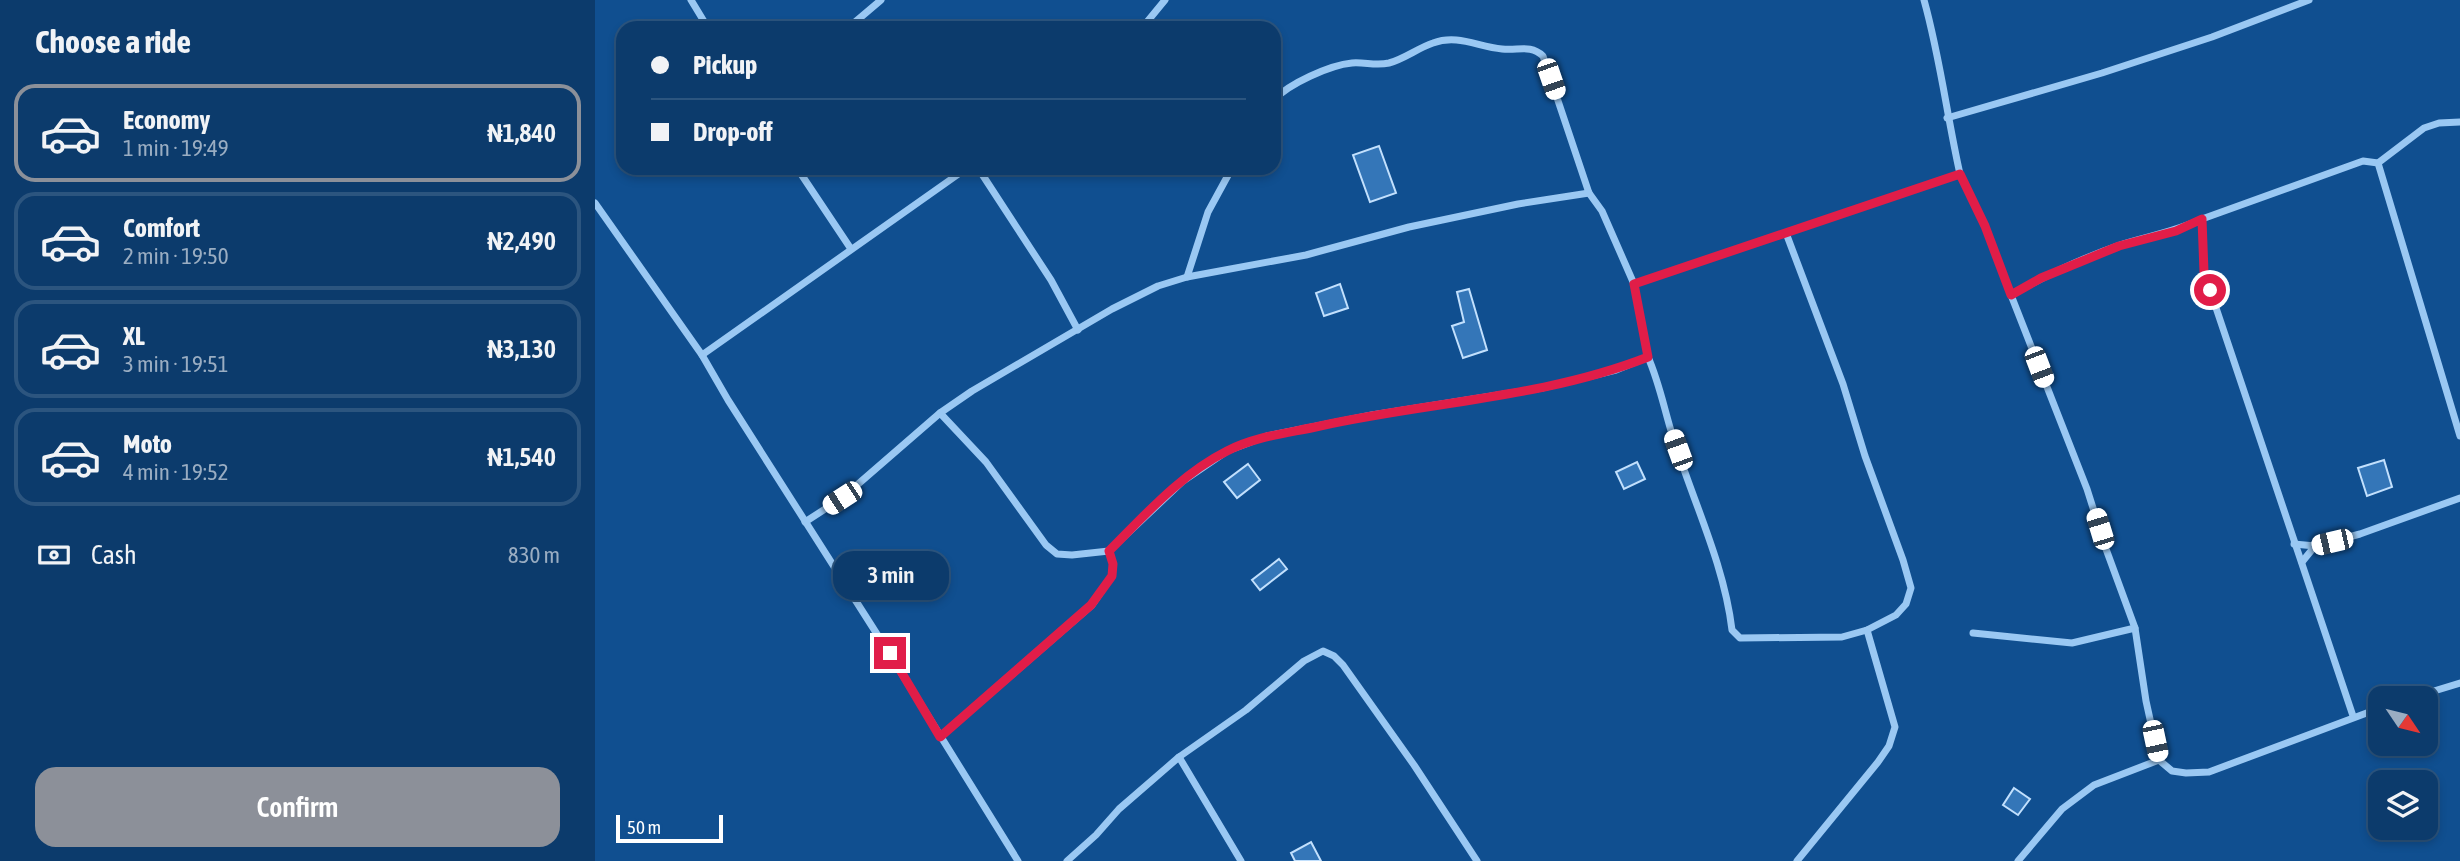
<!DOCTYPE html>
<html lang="en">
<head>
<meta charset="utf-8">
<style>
  :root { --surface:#0c3b6c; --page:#154272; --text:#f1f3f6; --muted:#9aadc2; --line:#2c557f; --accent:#8c9099 }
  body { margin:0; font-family:"Asap Condensed",sans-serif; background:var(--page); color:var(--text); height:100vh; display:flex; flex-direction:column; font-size:26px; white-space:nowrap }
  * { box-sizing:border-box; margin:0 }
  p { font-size:23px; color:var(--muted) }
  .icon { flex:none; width:38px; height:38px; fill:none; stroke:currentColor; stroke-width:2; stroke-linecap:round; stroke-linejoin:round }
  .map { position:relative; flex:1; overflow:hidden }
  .panel { display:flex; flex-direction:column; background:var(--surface); width:595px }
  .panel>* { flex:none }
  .guide { position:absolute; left:21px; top:21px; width:665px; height:154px; border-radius:21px; box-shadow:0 4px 10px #0003,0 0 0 2px var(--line); display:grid; align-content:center; height:154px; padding:0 35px; background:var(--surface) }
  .needle { width:46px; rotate:125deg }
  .fabs { position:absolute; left:1773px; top:686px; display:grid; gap:14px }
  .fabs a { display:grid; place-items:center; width:70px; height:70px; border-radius:14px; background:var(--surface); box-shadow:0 4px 10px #0003,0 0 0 2px var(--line); font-size:35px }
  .scale { position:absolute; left:21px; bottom:18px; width:107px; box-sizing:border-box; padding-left:7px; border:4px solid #fff; border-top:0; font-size:19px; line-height:24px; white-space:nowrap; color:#fff; -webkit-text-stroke:5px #104f90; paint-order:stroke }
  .end { position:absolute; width:32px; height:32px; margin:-16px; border:9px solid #e11d48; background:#fff; box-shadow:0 0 0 4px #fff }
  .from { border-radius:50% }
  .bubble { position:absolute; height:49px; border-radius:21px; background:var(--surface); box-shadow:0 4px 10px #0003,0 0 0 2px var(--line); font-size:23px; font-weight:600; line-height:49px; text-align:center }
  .car { position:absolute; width:21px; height:42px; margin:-21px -10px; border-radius:9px; box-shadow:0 0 5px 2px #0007; background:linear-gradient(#fff 24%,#345 0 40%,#fff 0 76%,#345 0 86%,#fff 0) }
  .guide b { display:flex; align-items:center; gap:24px; height:66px; font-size:26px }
  .guide b+b { border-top:2px solid var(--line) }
  .guide i { width:18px; height:18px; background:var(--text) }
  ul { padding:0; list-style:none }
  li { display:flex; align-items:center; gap:21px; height:98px; margin:0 14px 10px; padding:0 21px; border:4px solid var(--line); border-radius:21px }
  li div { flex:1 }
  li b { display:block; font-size:26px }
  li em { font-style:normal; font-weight:600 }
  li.current { border-color:var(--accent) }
  li>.icon { width:63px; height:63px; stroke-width:1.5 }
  h2 { padding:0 35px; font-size:32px; line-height:84px }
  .pay { display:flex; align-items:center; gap:18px; height:77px; padding:0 35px; font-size:26px }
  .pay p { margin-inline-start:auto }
  .cta { display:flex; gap:14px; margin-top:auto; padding:14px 35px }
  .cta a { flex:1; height:80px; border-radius:21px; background:var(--accent); color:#fff; font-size:28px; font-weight:600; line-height:80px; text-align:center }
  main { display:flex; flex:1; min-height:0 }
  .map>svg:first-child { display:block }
  .building { fill:#3476b8; stroke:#c2e0fd; stroke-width:2 }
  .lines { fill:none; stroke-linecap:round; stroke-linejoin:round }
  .minor { stroke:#9ac8f3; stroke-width:7 }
  .route { stroke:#e11d48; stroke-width:9 }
</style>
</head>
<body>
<main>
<section class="panel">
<h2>Choose a ride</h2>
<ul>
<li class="current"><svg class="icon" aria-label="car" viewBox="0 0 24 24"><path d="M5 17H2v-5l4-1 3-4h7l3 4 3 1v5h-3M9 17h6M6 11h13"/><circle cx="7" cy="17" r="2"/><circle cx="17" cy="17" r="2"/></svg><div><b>Economy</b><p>1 min · 19:49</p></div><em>₦1,840</em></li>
<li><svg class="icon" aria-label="car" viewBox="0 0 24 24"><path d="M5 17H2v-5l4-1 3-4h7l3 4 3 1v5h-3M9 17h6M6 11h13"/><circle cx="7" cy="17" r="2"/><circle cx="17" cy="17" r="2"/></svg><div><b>Comfort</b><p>2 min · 19:50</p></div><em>₦2,490</em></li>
<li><svg class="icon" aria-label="car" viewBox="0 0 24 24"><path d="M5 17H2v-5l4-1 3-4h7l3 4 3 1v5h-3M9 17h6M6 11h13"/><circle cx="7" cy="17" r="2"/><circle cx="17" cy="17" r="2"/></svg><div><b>XL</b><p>3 min · 19:51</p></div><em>₦3,130</em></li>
<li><svg class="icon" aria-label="car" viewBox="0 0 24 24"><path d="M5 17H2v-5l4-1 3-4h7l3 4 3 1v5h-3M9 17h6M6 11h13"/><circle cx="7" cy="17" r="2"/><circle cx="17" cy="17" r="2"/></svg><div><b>Moto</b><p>4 min · 19:52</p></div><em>₦1,540</em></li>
</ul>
<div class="pay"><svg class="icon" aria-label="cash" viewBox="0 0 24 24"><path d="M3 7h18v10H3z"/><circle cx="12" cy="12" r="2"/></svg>Cash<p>830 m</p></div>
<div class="cta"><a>Confirm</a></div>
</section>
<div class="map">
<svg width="1865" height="861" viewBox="0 0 1865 861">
  <rect width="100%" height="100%" fill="#104f90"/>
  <g class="building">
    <path d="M784,146l17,47 -26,9 -17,-47z"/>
    <path d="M745,284l8,24 -24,8 -8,-23z"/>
    <path d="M874,289l18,61 -24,8 -11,-32 12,-4 -7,-30z"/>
    <path d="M1789,460l8,27 -25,9 -9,-28z"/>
    <path d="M1042,462l8,17 -21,10 -8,-17z"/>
    <path d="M653,464l12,16 -23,18 -13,-16z"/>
    <path d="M684,559l8,10 -27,21 -8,-10z"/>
    <path d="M1419,788l16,11 -12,16 -15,-10z"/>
    <path d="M716,842l10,19h-26l-4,-8z"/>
  </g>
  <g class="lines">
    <g class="minor">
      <path d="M96,0l17,28"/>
      <path d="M1329,0c16,57 23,116 36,174"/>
      <path d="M253,28l33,-28"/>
      <path d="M547,28l23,-28"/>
      <path d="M679,100c14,-16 56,-35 78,-37 13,-1 24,3 37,0 15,-4 29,-15 44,-20 25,-9 45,4 69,6 16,2 28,-5 41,7l46,137 13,18 32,73"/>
      <path d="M1352,118l155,-45 110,-36 97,-37"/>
      <path d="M1783,163l46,-35 15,-5 21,-1"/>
      <path d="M202,168l54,81"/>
      <path d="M383,168l73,112 27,50"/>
      <path d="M0,203l107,152 26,45 161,253 129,208"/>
      <path d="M1607,219l161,-58 15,2 82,273"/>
      <path d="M592,277l21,-65 24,-44"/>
      <path d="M1416,295l76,194 19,60 29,79 11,73 13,59 13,11 14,2 23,-1 171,-64"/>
      <path d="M107,355l265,-187"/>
      <path d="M1053,357l-14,-73 326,-110 25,52 26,69c34,-19 71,-37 109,-50 28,-9 55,-13 82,-26l2,53 149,444"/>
      <path d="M345,413l46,49 60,83 11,9 15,1 37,-4 74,-70 44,-30 40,-15 105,-21 170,-27 74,-18 32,-13c11,25 16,51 24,77 20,65 52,129 60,196l8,8 102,-1 25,-7 29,-15 10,-11 5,-16 -8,-28 -38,-104 -22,-72 -57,-151"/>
      <path d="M210,522l37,-24 98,-85 32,-22 140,-82 46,-23 29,-9 119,-22 103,-28 109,-23 71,-11"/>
      <path d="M1699,544l21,2 45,-12 100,-36"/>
      <path d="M1707,562l13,-16"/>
      <path d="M1378,633l99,10 63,-15"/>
      <path d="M1816,698l49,-15"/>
      <path d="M345,737l152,-132 20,-29 1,-12 -4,-13"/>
      <path d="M584,757l62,104"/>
      <path d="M472,861l29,-26 23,-26 60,-52 67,-47 58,-49 19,-10 11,5 9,9 71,100 63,96"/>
      <path d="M1202,861l81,-99 11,-16 6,-19 -28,-97"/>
      <path d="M1423,861l44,-52 32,-24 65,-25"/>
    </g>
  </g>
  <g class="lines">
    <path class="route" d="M295,653l50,84 151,-132 21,-29 1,-12 -4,-13c36,-36 72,-77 118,-100 29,-15 62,-18 93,-25 108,-24 224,-28 328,-69l-14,-73 326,-110 25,52 26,69 30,-17 78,-32 57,-15 26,-12 2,53 6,18"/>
  </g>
</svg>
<div class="fabs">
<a><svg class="needle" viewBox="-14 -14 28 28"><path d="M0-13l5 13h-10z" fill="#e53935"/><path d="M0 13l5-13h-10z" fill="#9aadc2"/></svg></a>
<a><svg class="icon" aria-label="layers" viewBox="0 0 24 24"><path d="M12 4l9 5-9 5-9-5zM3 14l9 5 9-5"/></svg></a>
</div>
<div class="scale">50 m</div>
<i class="end from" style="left:1615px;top:290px"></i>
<i class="end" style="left:295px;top:653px"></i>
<div class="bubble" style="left:238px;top:551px;width:116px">3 min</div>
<i class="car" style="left:956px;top:79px;rotate:161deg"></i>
<i class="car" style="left:1444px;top:367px;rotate:159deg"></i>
<i class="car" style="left:1083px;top:450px;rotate:340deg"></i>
<i class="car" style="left:247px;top:498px;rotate:237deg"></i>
<i class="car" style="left:1505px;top:529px;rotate:343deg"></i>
<i class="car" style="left:1737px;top:542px;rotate:257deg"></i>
<i class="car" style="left:1560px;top:741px;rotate:168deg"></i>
<div class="guide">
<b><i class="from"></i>Pickup</b>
<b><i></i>Drop-off</b>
</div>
</div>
</main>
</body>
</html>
